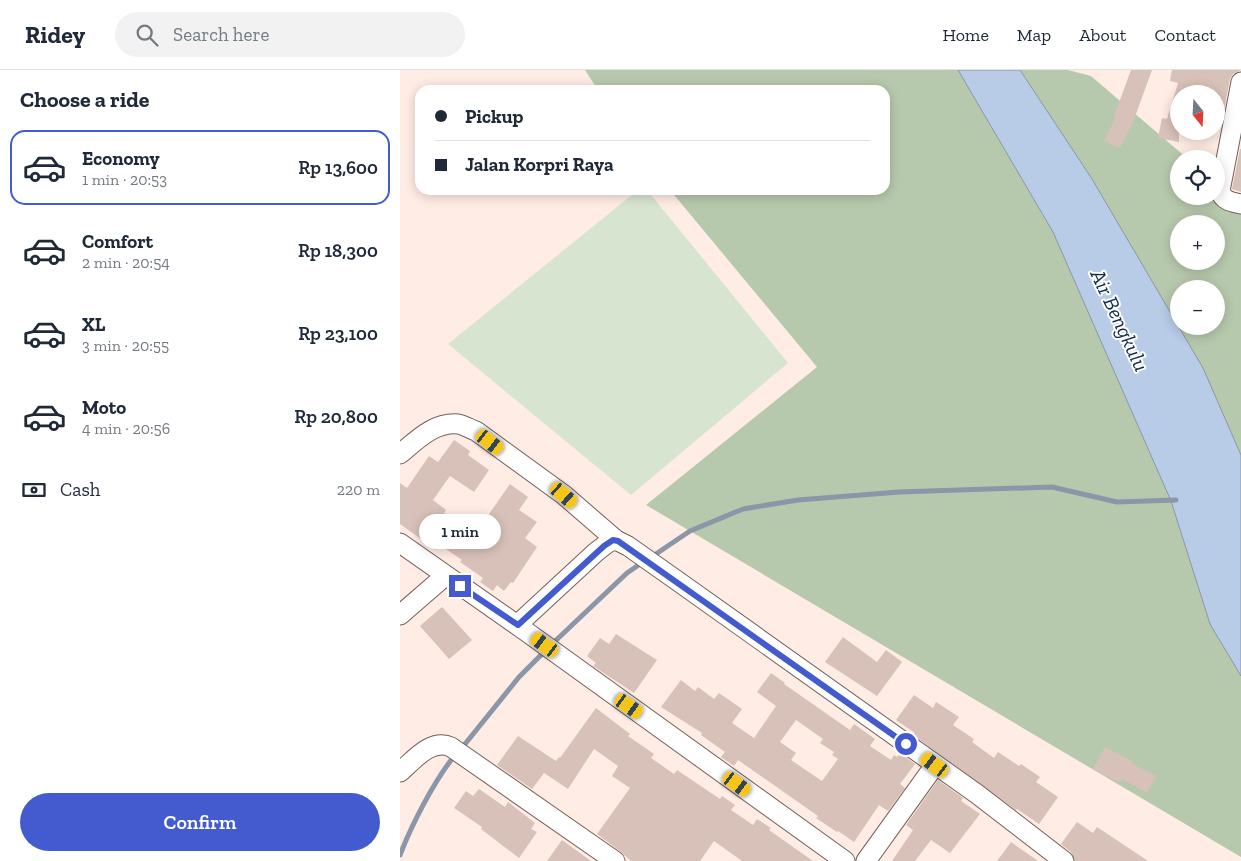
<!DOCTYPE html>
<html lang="en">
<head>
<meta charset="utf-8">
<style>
  :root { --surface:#fff; --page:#f2f2f3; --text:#1f2937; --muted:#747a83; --line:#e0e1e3; --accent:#435bcf }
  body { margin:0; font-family:"Zilla Slab",serif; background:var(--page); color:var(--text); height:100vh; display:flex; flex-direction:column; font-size:19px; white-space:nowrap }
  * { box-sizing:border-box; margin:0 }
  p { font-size:16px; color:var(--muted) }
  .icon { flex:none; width:28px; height:28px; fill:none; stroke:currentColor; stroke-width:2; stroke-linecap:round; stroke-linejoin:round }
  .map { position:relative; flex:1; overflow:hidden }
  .sheet { display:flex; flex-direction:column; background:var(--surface); width:400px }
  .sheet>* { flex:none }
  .guide { position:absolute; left:15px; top:15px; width:475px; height:110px; border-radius:15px; box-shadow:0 2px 12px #0003; display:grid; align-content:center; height:110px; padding:0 20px; background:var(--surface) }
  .needle { width:32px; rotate:162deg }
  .controls { position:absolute; left:770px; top:15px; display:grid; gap:10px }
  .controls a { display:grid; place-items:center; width:55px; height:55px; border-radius:50%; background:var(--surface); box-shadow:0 2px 12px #0003; font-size:25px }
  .end { position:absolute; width:22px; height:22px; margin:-11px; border:6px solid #435bcf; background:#fff; box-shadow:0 0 0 2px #fff }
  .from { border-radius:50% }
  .bubble { position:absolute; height:35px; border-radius:18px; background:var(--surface); box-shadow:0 2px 12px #0003; font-size:16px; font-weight:600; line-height:35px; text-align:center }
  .car { position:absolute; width:15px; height:30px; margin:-15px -8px; border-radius:6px; box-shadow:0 0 4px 1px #0007; background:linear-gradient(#f5c518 24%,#345 0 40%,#f5c518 0 76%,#345 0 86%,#f5c518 0) }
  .guide b { display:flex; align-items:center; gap:18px; height:48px; font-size:19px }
  .guide b+b { border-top:1px solid var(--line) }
  .guide i { width:12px; height:12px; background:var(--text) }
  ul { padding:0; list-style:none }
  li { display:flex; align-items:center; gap:15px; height:75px; margin:0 10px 8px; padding:0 10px; border:2px solid transparent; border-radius:15px }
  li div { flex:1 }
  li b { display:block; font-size:19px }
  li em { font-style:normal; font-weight:600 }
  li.current { border-color:var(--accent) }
  li>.icon { width:45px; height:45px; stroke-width:1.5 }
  h2 { padding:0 20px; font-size:22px; line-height:60px }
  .pay { display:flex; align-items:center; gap:12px; height:55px; padding:0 20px; font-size:19px }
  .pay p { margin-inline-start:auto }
  .primary-button { display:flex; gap:10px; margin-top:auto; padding:10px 20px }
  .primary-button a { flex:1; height:58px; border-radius:30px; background:var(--accent); color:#fff; font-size:20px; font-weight:600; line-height:58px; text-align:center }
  header { display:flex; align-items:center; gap:30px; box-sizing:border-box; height:70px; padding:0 25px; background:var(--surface); border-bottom:1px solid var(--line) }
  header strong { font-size:24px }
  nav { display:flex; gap:28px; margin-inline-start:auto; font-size:18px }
  .search { width:350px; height:45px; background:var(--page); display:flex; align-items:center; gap:12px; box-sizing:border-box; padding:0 18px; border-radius:28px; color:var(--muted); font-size:19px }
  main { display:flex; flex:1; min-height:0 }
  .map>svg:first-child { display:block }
  .green { fill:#d7e4d0 }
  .forest { fill:#b7c9ac; fill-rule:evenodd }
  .water { fill:#b8cbe7; stroke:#8b96a8 }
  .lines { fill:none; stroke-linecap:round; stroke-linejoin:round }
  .stream { stroke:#8b96a8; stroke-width:5 }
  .building { fill:#d8c1b8; fill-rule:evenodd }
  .minor-casing { stroke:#746058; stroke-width:21 }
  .minor { stroke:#fff; stroke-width:19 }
  .route { stroke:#435bcf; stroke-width:6 }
  .labels { text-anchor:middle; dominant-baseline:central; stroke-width:4; stroke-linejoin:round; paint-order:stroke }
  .water-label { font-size:21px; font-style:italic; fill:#0f2a4e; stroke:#fdfdfd }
</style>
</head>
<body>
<header>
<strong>Ridey</strong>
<div class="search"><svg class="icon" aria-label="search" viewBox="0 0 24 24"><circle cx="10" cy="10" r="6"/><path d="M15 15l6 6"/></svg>Search here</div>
<nav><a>Home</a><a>Map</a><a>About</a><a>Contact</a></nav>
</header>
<main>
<section class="sheet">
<h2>Choose a ride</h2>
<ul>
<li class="current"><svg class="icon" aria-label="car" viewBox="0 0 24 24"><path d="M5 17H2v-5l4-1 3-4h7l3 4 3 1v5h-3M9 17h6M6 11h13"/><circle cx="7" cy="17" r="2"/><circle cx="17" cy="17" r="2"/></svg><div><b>Economy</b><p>1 min · 20:53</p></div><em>Rp 13,600</em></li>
<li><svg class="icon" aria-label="car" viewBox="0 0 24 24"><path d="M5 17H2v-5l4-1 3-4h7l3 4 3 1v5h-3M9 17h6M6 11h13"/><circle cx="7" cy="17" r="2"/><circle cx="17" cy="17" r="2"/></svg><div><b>Comfort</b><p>2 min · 20:54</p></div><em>Rp 18,300</em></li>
<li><svg class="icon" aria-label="car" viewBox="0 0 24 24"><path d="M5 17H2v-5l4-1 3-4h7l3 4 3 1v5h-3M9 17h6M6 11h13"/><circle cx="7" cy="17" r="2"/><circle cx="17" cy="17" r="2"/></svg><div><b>XL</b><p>3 min · 20:55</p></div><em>Rp 23,100</em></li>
<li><svg class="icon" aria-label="car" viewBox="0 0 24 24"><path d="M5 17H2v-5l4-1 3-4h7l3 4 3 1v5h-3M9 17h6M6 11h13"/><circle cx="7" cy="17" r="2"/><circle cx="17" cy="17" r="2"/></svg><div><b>Moto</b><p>4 min · 20:56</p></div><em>Rp 20,800</em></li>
</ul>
<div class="pay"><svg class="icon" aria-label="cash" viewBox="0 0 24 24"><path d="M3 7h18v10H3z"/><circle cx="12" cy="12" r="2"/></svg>Cash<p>220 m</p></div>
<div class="primary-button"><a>Confirm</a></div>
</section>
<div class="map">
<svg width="841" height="791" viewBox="0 0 841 791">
  <rect width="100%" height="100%" fill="#ffece4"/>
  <path class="green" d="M238,120h9l141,173 -157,132 -183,-151z"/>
  <path class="forest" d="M185,0h483l23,6 97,83h-9v37h37l25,8v653l-595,-352 171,-138 -147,-177h215v-100h-287zM779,154h37v37h-37zM779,219h37v37h-37z"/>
  <path class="water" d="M558,0h62l72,109 111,189 38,87v221l-31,-52 -39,-123 -118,-269z"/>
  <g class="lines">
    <g class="stream">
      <path d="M250,488l40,-27 53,-22 55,-9 101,-8 153,-5 65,15 59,-2"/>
      <path d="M151,575l76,-72 16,-11"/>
      <path d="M61,679l58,-72 26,-26"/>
      <path d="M0,785c12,-31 34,-74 55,-100"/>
    </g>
  </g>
  <g class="building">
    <path d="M731,0h21l-20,55 -12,23 -16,-7 12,-24 -2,-1z"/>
    <path d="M772,0h69l-8,4 -3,5 -9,45 -5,-1v-29h-37v48l-21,-4 4,-20 5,1 11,-36 -8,-2z"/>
    <path d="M840,79h1v43l-9,-3z"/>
    <path d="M54,370l16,11 -2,4 21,15 -15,22 -24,-16 -17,24 13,10 -2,3 34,24 14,-21 -3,-2 21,-30 18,13 -9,13 18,12 -12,16 12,9 -24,36 -2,-1 -7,9 -7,-6 -4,6 -13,-9 3,-4 -23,-16 2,-2 -22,-15 -4,5 -36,-26v-41l7,5 22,-32 9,6z"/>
    <path d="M42,537l30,33 -23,19 -29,-33z"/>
    <path d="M216,564l41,26 -23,33 -41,-27 3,-3 -9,-7 13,-18 9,6z"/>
    <path d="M443,567l34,25 9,-12 16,12 -25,34 -52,-34z"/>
    <path d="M371,603l14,10 -1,1 66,46 4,-6 21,15 -5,7 21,14 3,-5 3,2 3,-4 15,11 -15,20 5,4 -17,23 -9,-6 -25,37 -16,-11 -1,1 -21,-14 2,-2 -80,-56 -4,6 -13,-9 4,-5 -24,-17 1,-2 -41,-26 20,-27 14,11 3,-4 16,12 5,-6 23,16 -10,14 22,15 22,-32 -19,-14zM396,650l27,19 -3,4 14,9 -2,3 6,4 -16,22 -31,-21 5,-7 -16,-11z"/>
    <path d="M514,625l19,13 3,-6 23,15 -6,8 21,14 -2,3 22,16 4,-6 21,14 2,-2 19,13 -4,5 22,15 -19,27 -22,-15 -1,1 -103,-75 2,-2 -19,-13z"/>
    <path d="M196,638l34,26 -2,2 26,18 -3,4 23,16 3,-4 43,29 2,-3 13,9 -4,5 22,15 4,-6 14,9 -2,2 44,31h-71l-28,-20 -14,20h-69l-10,-9 -24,-18 33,-46 -18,-12 6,-10 -24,-17 -26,40 -24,-16 -12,16 -35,-24 21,-29 38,25 3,-4 1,1z"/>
    <path d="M705,677l27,14 -1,2 25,13 -9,17 -25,-14 -2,4 -27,-14z"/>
    <path d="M538,710l25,18 -2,3 19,13 -30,39 -19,-13 -16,21h-23l21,-31 -7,-5z"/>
    <path d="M79,719l26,18 3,-5 27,21 -4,6 6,3 -18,26 -38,-29 1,-2 -28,-19 12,-17 7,5z"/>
    <path d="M677,752l16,11 4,-6 51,34h-73l-4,-9 -10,-8z"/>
    <path d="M162,770l29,21h-44z"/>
    <path d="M611,772l27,19h-41z"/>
  </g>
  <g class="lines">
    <defs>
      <g id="minor">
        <path d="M841,12l-21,109c3,10 12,11 21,13"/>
        <path d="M0,384c17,-14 34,-32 58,-30 6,1 12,5 18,7l88,64 52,45 12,6 51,36 298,212 87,67"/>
        <path d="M0,473l117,82 328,236"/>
        <path d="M0,545l45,-39"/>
        <path d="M117,555l79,-73 13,-10 7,-2"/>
        <path d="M0,702c14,-12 31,-34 51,-25l164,114"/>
        <path d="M466,791l69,-96"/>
      </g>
    </defs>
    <use href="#minor" class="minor-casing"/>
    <use href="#minor" class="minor"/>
  </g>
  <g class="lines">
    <path class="route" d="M60,516l58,39 86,-79 9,-6 5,1 288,203"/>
  </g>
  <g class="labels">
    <g class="water-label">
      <text transform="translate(720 250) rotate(65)">Air Bengkulu</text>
    </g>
  </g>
</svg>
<div class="controls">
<a><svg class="needle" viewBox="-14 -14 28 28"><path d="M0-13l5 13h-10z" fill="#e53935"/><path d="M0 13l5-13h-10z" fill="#747a83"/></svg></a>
<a><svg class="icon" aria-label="locate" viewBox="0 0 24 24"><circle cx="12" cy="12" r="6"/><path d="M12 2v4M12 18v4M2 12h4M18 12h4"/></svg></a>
<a>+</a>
<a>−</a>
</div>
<i class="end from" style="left:506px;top:674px"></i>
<i class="end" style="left:60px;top:516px"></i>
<div class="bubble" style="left:19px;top:444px;width:82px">1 min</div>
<i class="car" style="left:90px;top:372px;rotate:128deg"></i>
<i class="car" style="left:164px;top:425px;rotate:131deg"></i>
<i class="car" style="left:145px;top:575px;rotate:306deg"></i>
<i class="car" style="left:229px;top:636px;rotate:125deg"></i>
<i class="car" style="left:535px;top:695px;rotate:306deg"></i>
<i class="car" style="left:337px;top:714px;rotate:126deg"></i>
<div class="guide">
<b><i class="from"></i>Pickup</b>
<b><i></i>Jalan Korpri Raya</b>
</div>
</div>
</main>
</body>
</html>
